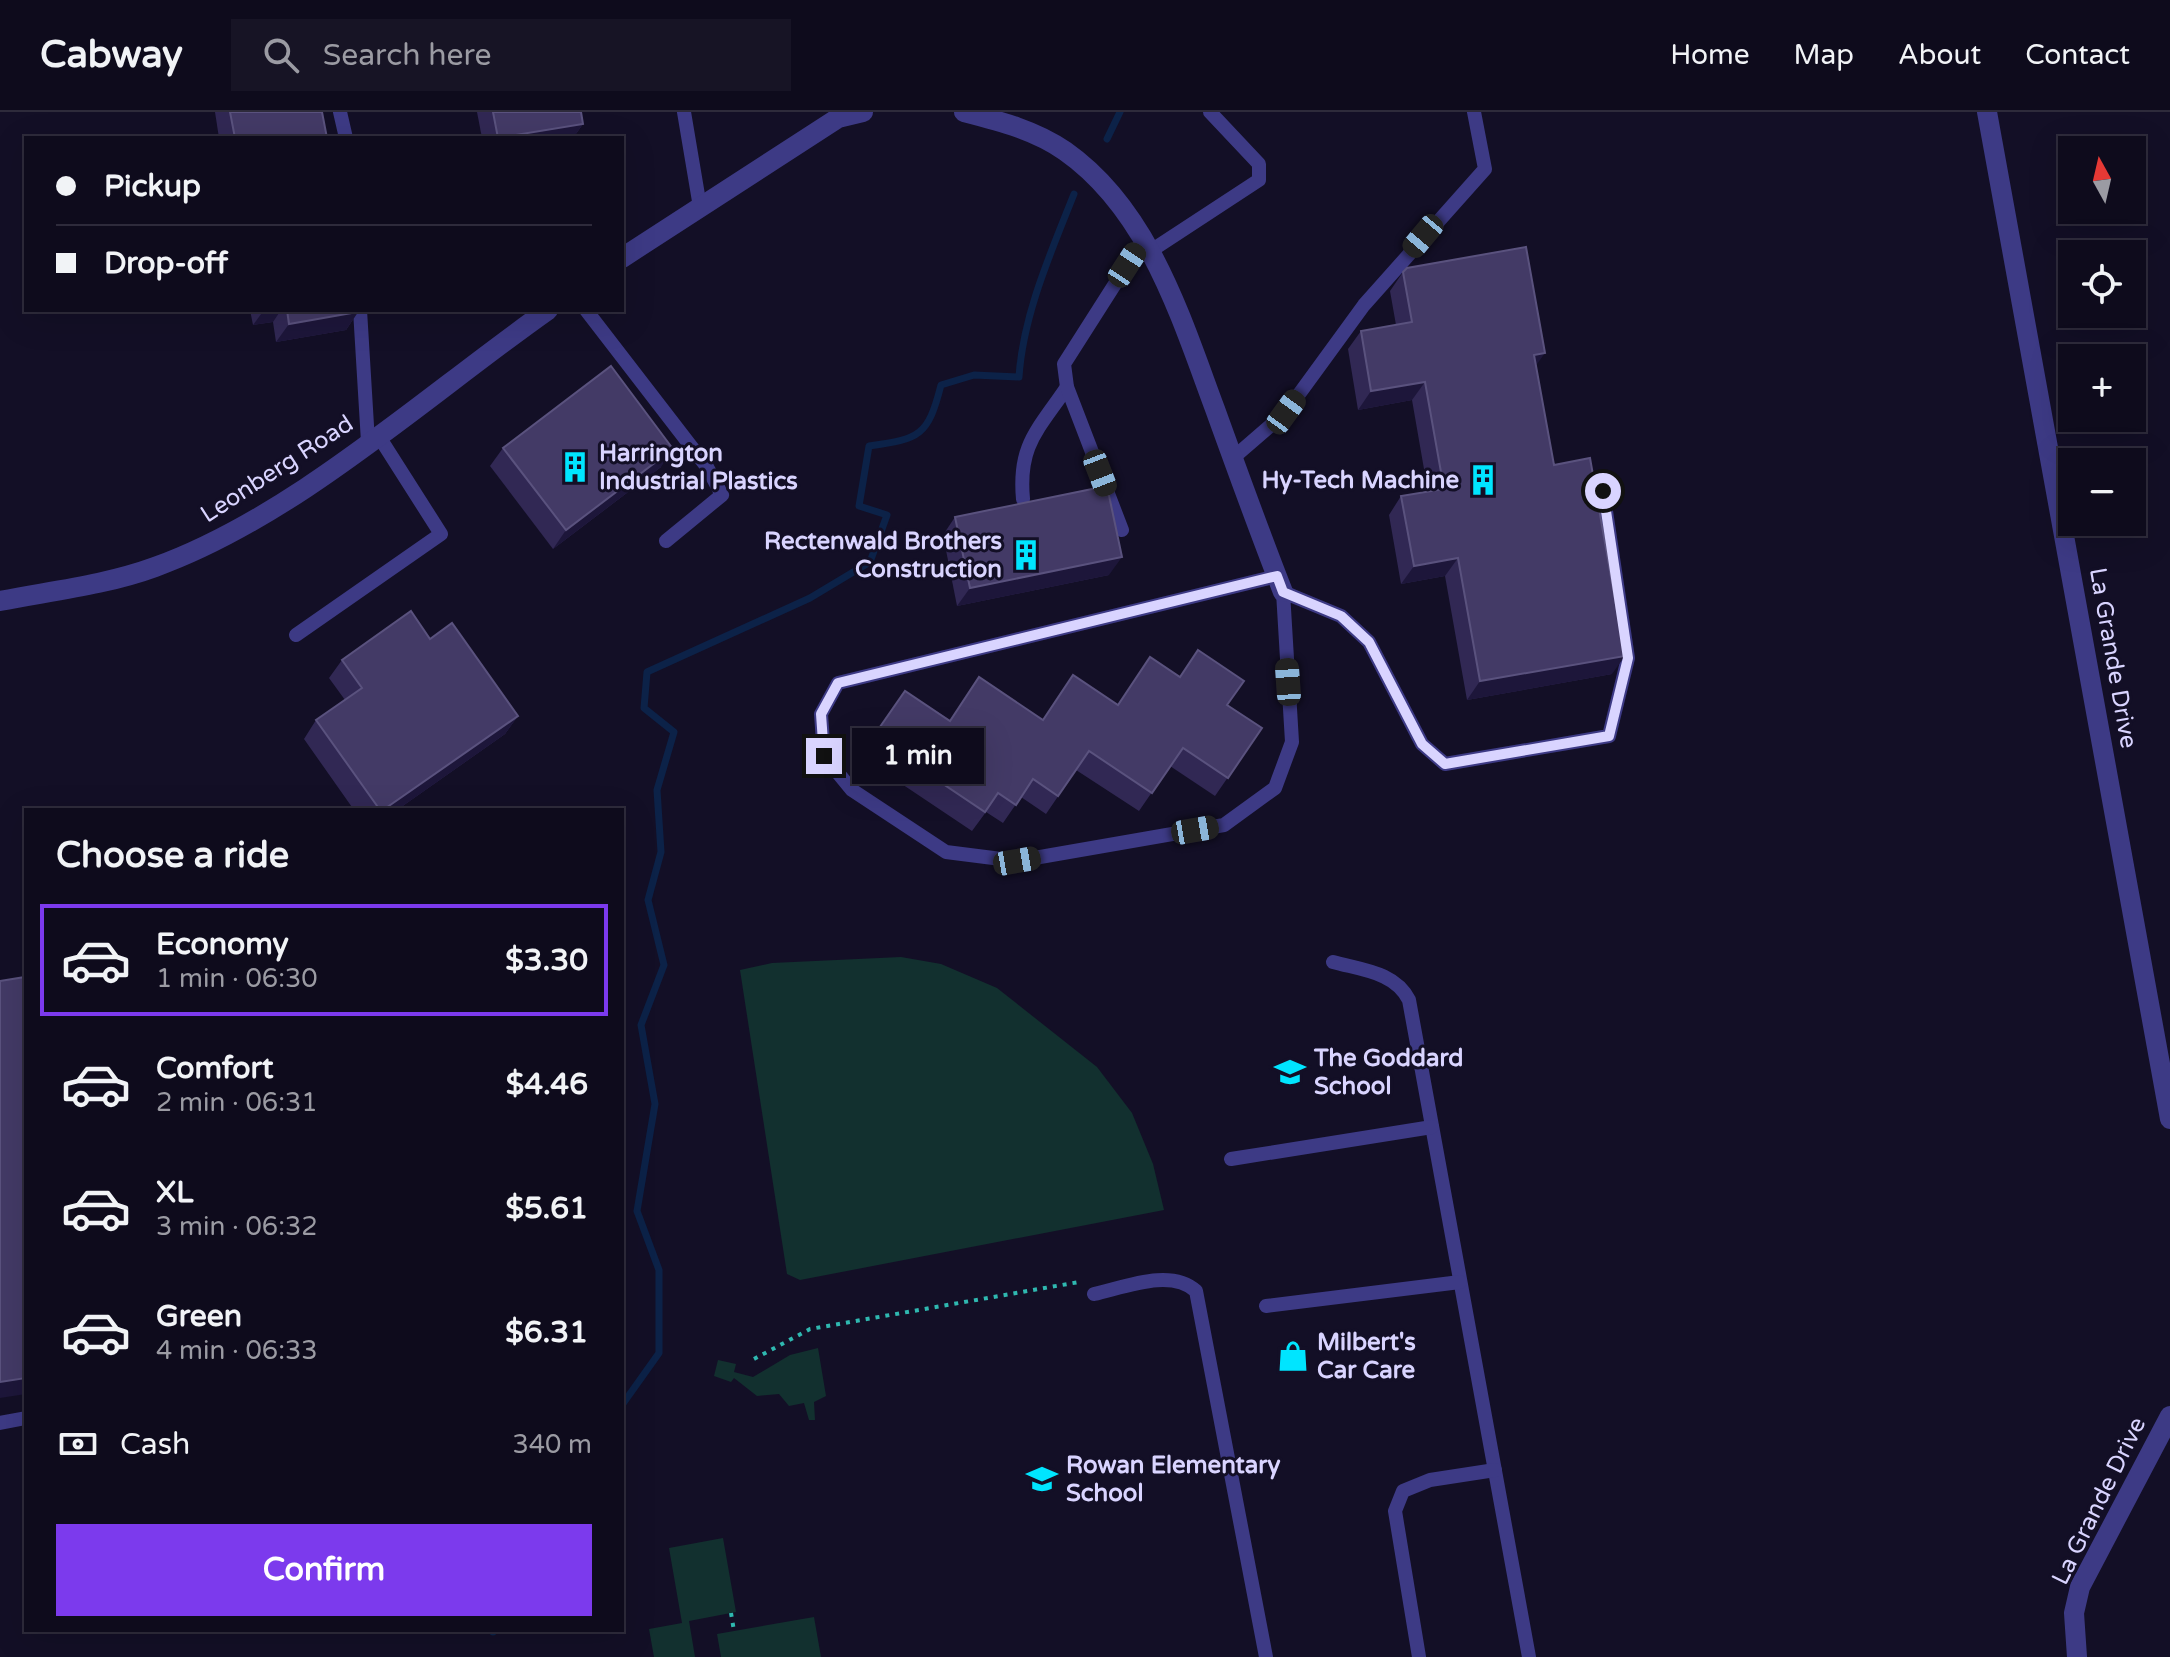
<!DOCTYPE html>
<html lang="en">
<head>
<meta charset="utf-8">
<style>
  :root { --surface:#0e0b1c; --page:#171425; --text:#f1f3f6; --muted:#9b9ba3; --line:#2e2b3b; --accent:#7c3aed }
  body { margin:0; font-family:"Varela Round",sans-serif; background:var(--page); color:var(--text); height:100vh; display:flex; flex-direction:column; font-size:30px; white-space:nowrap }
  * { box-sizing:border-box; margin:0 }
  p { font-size:26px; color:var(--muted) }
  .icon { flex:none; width:44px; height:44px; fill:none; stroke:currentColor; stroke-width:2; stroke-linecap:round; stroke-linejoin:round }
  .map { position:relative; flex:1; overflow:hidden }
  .details { position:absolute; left:24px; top:696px; width:600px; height:824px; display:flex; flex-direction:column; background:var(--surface); border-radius:0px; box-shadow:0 8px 32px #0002,0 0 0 2px var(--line) }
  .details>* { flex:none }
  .guide { position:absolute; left:24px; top:24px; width:600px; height:176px; border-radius:0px; box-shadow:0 8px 32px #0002,0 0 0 2px var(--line); display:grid; align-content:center; height:176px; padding:0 32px; background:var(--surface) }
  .needle { width:52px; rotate:352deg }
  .tools { position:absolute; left:2058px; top:24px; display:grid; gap:16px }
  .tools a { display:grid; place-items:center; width:88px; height:88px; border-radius:0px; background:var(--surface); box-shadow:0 8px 32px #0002,0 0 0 2px var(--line); font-size:40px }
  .end { position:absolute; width:36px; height:36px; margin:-18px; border:10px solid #d9d4ff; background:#111; box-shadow:0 0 0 4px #111 }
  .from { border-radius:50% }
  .bubble { position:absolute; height:56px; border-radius:0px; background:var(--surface); box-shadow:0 8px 32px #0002,0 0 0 2px var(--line); font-size:26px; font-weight:700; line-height:56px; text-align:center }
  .car { position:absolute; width:24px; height:48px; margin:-24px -12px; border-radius:10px; box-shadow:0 0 6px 2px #0007; background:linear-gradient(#222 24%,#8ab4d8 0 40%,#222 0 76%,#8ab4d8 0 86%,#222 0) }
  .guide b { display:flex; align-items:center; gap:28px; height:76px; font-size:30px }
  .guide b+b { border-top:2px solid var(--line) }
  .guide i { width:20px; height:20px; background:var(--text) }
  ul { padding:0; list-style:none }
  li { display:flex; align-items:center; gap:24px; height:112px; margin:0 16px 12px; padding:0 16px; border:4px solid transparent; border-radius:0px }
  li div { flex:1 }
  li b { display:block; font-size:30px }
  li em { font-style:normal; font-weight:700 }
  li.current { border-color:var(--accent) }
  li>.icon { width:72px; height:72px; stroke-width:1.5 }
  h2 { padding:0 32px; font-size:36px; line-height:96px }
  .pay { display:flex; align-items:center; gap:20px; height:88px; padding:0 32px; font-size:30px }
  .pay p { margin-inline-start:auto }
  .cta { display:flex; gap:16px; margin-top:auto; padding:16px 32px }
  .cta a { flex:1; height:92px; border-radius:0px; background:var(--accent); color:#fff; font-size:32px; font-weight:700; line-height:92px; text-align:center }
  header { display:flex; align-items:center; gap:48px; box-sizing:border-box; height:112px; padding:0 40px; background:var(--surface); border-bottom:2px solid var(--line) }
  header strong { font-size:38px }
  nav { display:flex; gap:44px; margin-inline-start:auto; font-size:28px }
  .search { width:560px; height:72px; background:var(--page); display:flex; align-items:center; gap:20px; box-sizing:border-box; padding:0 28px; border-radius:0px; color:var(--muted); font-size:30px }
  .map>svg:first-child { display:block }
  .green { fill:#12302f }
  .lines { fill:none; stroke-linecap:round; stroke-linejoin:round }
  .stream { stroke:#0c2248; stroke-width:7 }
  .path { stroke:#2fb8b0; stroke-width:4; stroke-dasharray:4 6; stroke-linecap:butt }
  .service { stroke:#3d3a85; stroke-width:14 }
  .minor { stroke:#3d3a85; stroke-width:20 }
  .wall { fill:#312854 }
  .shaded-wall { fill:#1d163a }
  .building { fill:#433a66; stroke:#5a527e; stroke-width:2 }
  .route { stroke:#d9d4ff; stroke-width:10 }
  .labels { text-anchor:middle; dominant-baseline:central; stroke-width:6; stroke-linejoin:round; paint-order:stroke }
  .poi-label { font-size:24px; font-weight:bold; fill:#d9d4ff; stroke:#130f26; text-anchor:start }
  .street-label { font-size:24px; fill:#d9d4ff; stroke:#130f26 }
</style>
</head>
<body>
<header>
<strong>Cabway</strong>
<div class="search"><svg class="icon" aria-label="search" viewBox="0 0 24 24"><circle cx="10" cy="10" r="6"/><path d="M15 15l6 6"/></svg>Search here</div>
<nav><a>Home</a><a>Map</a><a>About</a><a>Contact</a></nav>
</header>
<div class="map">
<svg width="2170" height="1545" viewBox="0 0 2170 1545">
  <rect width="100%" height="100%" fill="#130f26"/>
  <g class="green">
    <path d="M901,845l40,7 56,24 100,79 35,46 21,51 11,46 -364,70 -13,-6 -47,-304 32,-7z"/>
    <path d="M622,906l3,50 -3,99z"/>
    <path d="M818,1236l8,48 -12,6 1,18h-6l-5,-17 -15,3 -10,-12 -22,2 -23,-18 -3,4 -17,-6 4,-16 18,4 -2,8 19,5 37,-22z"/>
    <path d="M723,1426l13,74 -47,9 6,36h-41l-5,-28 33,-6 -13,-75z"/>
    <path d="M814,1505l7,40h-100l-4,-23z"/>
  </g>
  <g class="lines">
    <g class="stream">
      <path d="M1107,27l13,-27"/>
      <path d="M622,1293l37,-52v-83l-22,-59 18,-107 -14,-79 23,-60 -16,-65 13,-48 -4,-62 17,-58 -30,-24 3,-36 163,-74 60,-36 17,-47 -28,-9 10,-60c51,-7 59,-10 72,-61l33,-10 45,2c4,-62 32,-125 55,-183"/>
      <path d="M493,1520v-2"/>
    </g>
    <g class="path">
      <path d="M754,1247l56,-30 269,-47"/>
      <path d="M731,1501l3,18"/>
    </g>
    <g class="service">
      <path d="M340,0l6,26"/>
      <path d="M684,0l16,95"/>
      <path d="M1149,140l110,-72v-16l-49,-52"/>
      <path d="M360,198l8,132"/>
      <path d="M586,198l121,157 15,28 -56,46"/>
      <path d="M1233,346l53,-46 78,-107 121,-136 -11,-57"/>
      <path d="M1023,387c-5,-54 15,-69 44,-112"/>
      <path d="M1122,418l-55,-143 -3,-23 79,-124"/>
      <path d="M1277,464l-439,107 -17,31 3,42 28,34 94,62 71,9 207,-36 51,-37 17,-46 -9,-150 58,24 28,26 53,102 23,20 164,-28 19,-78 -25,-167"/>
      <path d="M296,523l145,-101 -63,-99"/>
      <path d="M1333,850c29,8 62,10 76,38l120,657"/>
      <path d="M1231,1047l201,-32"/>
      <path d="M1094,1182c31,-7 77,-26 102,-3l70,366"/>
      <path d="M1266,1194l194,-24"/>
      <path d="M0,1311l26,-5"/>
      <path d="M1419,1545l-24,-146 8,-20 27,-11 65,-10"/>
    </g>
    <g class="minor">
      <path d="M964,0c35,9 71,18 101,39 84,59 116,167 150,258 22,61 44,122 68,183"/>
      <path d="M1987,0l183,1007"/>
      <path d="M622,146l216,-140 25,-6"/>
      <path d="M0,489c51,-10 106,-16 155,-34 139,-50 272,-172 393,-257"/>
      <path d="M2077,1545l-3,-44 6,-26 90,-171"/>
    </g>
  </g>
  <g class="wall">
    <path d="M215,0h107l5,26h-108z"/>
    <path d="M477,0h104l2,12 -10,14h-91z"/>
    <path d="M1403,160l133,93 18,100 58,209 -145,26 -22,-124 -44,8 -12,-69 12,-19 27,-4 -16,-92 -54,10 -10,-61 13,-18 35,-6 -6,-34z"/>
    <path d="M250,198h108v2l-12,18 -70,12 -3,-20 -20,3z"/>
    <path d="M503,336l158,19 -108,82 -63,-83z"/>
    <path d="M955,405l154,58 -152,31 -14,-71z"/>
    <path d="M430,527l88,77 -13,18 -108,76h-43l-50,-71 12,-19 29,-20 -16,-22 13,-18z"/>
    <path d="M1180,564l47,29 35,23 -47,68 -45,-30 -31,45 -63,-41 -30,44 -25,-17 -18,26 -17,-11 -14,19 -112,-75 45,-65 45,29 93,-1 74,-14z"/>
  </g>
  <g class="shaded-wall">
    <path d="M583,12l-10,14h-75z"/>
    <path d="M264,198h17l-8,12 -20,3z"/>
    <path d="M358,200l-12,18 -70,12 13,-18z"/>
    <path d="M1545,241l-13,18 2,-16z"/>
    <path d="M1425,270l-13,18 -54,10 13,-19z"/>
    <path d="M673,337l-12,18 -108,82 13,-19z"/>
    <path d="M1122,445l-13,18 -152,31 13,-18z"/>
    <path d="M1458,446l-13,18 -44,8 13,-18z"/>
    <path d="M1625,544l-13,18 -145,26 13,-19z"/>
    <path d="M518,604l-13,18 -108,76h-14z"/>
    <path d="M26,1266v16l-26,4v-16z"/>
  </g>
  <g class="building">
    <path d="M230,0h92l5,26h-92z"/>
    <path d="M493,0h88l2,12 -85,14z"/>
    <path d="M1526,135l19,106 -11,2 20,110 36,-7 35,198 -145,25 -22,-123 -44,8 -13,-70 43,-7 -19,-107 -54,9 -10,-60 51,-9 -9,-50 4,-4z"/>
    <path d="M287,198h71v2l-69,12z"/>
    <path d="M611,254l62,83 -107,81 -63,-82z"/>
    <path d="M1107,374l15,71 -152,31 -15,-71z"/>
    <path d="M411,499l19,28 22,-16 66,93 -135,94h-3l-64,-90 46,-32 -20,-28z"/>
    <path d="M1198,538l46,31 -17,24 35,23 -34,50 -45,-30 -31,45 -63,-42 -31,45 -25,-17 -17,26 -18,-12 -13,19 -112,-75 32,-46 45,30 29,-44 64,43 30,-45 45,30 32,-48 30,20z"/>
    <path d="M25,865l1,8v393l-26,4v-401z"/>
  </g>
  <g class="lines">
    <path class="route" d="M824,644l-3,-42 17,-31 439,-107 6,16 58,24 28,26 53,102 23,20 164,-28 19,-78 -25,-167"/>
  </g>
  <defs>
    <symbol id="building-bare" viewBox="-9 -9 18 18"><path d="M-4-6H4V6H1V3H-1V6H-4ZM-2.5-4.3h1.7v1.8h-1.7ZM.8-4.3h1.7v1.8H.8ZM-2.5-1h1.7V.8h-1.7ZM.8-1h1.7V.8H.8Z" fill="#00e5ff" stroke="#130f26" stroke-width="2.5" paint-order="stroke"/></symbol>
    <symbol id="school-bare" viewBox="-9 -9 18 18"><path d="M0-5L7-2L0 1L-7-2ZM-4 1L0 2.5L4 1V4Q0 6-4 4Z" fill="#00e5ff" stroke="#130f26" stroke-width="2.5" paint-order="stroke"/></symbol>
    <symbol id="shop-bare" viewBox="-9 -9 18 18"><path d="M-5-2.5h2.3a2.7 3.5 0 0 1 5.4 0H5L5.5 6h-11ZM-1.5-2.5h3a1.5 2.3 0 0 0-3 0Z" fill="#00e5ff" stroke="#130f26" stroke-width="2.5" paint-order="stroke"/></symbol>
  </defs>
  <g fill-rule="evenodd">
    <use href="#building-bare" x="553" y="333" width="44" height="44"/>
    <use href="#building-bare" x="1461" y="346" width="44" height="44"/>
    <use href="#building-bare" x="1004" y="421" width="44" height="44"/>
    <use href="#school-bare" x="1268" y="938" width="44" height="44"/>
    <use href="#shop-bare" x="1271" y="1222" width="44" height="44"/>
    <use href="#school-bare" x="1020" y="1345" width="44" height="44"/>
  </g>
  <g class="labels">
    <g class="poi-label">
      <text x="599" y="341">Harrington<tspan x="599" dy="28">Industrial Plastics</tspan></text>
      <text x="1459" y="368" text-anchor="end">Hy-Tech Machine</text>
      <text x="1002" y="429" text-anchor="end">Rectenwald Brothers<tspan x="1002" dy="28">Construction</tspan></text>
      <text x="1314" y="946">The Goddard<tspan x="1314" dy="28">School</tspan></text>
      <text x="1317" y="1230">Milbert's<tspan x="1317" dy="28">Car Care</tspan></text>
      <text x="1066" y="1353">Rowan Elementary<tspan x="1066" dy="28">School</tspan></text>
    </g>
    <g class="street-label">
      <text transform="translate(277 357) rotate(-33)">Leonberg Road</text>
      <text transform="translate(2113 546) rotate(80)">La Grande Drive</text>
      <text transform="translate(2099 1389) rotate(-64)">La Grande Drive</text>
    </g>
  </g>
</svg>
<div class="tools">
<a><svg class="needle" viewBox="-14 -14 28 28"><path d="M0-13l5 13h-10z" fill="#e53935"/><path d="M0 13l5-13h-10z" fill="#9b9ba3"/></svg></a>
<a><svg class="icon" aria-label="locate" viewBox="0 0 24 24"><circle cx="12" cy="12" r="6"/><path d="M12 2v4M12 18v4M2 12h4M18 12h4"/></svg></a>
<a>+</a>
<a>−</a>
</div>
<i class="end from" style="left:1603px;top:379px"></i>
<i class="end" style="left:824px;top:644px"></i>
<div class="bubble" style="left:852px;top:616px;width:132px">1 min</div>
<i class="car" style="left:1423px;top:124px;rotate:220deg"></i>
<i class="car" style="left:1127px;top:153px;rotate:33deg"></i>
<i class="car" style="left:1286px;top:300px;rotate:36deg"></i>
<i class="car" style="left:1100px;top:361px;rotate:159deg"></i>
<i class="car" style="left:1288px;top:570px;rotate:356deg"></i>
<i class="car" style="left:1195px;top:718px;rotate:80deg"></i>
<i class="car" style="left:1017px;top:749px;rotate:80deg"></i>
<div class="guide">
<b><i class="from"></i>Pickup</b>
<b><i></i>Drop-off</b>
</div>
<section class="details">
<h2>Choose a ride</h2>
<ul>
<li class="current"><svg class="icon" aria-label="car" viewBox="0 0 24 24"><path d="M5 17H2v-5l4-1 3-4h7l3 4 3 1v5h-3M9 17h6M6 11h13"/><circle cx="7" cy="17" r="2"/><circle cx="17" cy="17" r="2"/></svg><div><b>Economy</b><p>1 min · 06:30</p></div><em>$3.30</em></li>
<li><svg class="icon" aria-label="car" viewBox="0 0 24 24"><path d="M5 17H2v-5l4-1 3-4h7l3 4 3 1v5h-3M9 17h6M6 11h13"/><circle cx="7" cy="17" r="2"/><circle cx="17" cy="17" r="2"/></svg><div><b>Comfort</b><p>2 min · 06:31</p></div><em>$4.46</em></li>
<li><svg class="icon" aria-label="car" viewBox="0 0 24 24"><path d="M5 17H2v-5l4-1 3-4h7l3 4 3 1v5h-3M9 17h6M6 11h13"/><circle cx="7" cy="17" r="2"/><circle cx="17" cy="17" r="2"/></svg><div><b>XL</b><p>3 min · 06:32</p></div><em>$5.61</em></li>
<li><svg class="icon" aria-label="car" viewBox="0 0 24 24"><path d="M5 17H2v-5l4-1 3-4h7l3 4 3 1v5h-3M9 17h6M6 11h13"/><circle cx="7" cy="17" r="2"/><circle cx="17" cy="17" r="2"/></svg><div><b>Green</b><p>4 min · 06:33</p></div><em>$6.31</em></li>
</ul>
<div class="pay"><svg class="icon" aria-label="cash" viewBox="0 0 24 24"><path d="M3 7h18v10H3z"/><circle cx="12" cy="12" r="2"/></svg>Cash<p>340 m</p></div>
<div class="cta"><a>Confirm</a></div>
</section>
</div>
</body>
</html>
